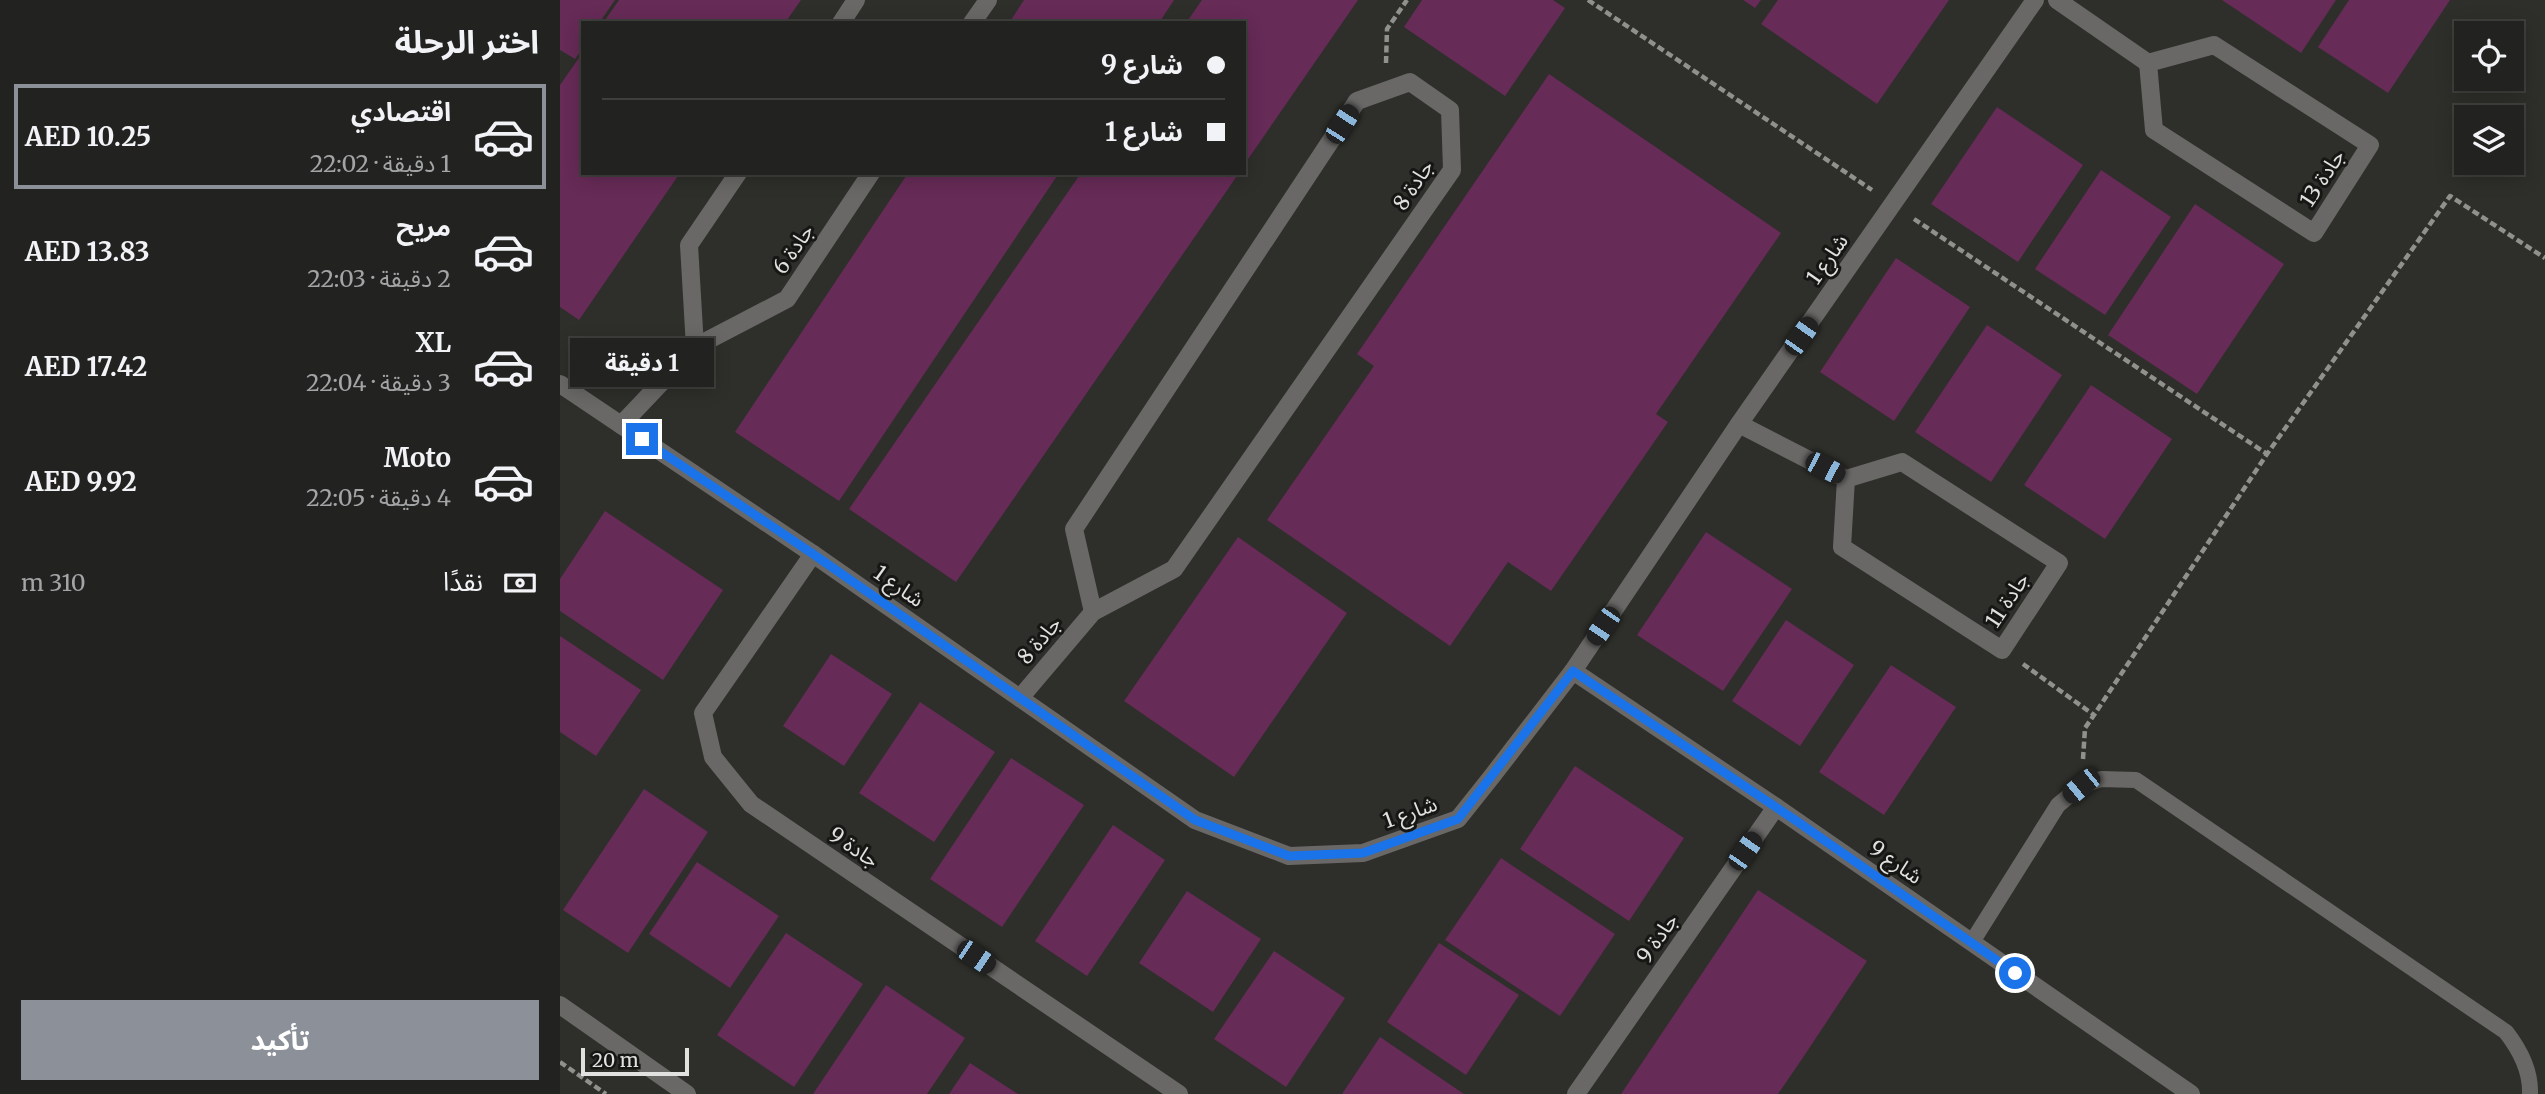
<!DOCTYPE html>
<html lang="ar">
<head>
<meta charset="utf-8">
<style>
  :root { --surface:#222220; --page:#2e2f2d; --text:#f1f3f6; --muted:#a2a4a5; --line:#3f3f3e; --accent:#8c9099 }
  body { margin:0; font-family:Merriweather,"Noto Sans Arabic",serif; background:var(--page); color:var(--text); direction:rtl; height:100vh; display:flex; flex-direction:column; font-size:26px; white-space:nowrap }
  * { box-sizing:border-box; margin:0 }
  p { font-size:23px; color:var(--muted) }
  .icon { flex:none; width:38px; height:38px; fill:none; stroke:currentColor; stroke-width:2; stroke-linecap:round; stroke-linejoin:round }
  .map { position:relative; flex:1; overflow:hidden; direction:ltr }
  .panel { display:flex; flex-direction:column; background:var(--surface); width:560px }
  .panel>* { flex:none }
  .banner { position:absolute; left:21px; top:21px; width:665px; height:154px; border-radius:0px; box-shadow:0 4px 18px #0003,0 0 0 2px var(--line); direction:rtl; display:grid; align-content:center; height:154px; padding:0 21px; background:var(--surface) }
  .buttons { position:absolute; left:1894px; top:21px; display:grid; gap:14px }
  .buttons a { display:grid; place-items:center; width:70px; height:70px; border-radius:0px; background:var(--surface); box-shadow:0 4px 18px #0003,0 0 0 2px var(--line); font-size:35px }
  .scale { position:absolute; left:21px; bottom:18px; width:108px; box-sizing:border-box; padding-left:7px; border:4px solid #e1e1df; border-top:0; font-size:19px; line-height:24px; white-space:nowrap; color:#e1e1df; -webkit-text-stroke:5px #161614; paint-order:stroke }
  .end { position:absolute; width:32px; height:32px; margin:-16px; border:9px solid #1a73e8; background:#fff; box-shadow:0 0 0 4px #fff }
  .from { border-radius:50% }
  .bubble { position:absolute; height:49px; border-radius:0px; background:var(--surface); box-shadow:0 4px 18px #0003,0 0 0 2px var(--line); font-size:23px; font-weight:700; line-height:49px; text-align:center; direction:rtl }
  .car { position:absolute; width:21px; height:42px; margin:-21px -10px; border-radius:9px; box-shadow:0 0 5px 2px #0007; background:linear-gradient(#222 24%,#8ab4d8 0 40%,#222 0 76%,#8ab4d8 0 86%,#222 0) }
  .banner b { display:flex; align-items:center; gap:24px; height:66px; font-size:26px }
  .banner b+b { border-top:2px solid var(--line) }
  .banner i { width:18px; height:18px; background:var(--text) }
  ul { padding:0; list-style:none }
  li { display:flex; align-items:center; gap:21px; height:105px; margin:0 14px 10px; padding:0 7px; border:4px solid transparent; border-radius:0px }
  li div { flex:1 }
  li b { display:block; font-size:26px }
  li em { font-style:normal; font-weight:700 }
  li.on { border-color:var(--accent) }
  li>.icon { width:63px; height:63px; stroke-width:1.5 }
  h2 { padding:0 21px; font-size:32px; line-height:84px }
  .pay { display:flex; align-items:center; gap:18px; height:77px; padding:0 21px; font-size:26px }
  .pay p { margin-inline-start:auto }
  .action { display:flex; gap:14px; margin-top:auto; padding:14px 21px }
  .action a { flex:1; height:80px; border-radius:0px; background:var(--accent); color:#fff; font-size:28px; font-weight:700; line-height:80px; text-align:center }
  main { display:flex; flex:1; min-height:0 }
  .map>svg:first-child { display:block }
  .building { fill:#662b57 }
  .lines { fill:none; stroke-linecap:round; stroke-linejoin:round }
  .path { stroke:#90908d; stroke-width:4.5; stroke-dasharray:7 3.5; stroke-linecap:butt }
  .lane { stroke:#696867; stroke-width:16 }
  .street { stroke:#696867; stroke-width:18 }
  .route { stroke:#1a73e8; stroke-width:9 }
  .labels { text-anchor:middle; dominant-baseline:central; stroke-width:6; stroke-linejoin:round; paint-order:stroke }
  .street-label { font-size:21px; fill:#e1e1df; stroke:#161614 }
</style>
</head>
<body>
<main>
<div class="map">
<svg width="1985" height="1094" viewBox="0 0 1985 1094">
  <rect width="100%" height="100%" fill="#2e2e2a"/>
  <g class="building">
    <path d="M0,0h55l-16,23h-16v25l-8,11 -15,-9z"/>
    <path d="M59,0h182l-16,23h-182z"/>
    <path d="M464,0h150l-15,23h-150z"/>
    <path d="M642,0h156l-114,165v-142h-58z"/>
    <path d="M862,0h131l12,8 -60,88 -101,-69z"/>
    <path d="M1183,0h18l-6,8z"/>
    <path d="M1218,0h171l-72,104 -116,-80z"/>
    <path d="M1662,0h114l-35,53z"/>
    <path d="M1789,0h101l-62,93 -70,-46z"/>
    <path d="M23,52v121h97l-101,147 -19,-13v-222z"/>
    <path d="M989,74l232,159 -125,181 12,8 -117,169 -43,-29 -58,84 -183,-126 107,-154 -17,-12z"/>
    <path d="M1437,107l86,58 -65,97 -87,-58z"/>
    <path d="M1541,170l70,47 -66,98 -70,-46z"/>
    <path d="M348,173h151l-220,328 -104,-69z"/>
    <path d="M521,173h158l-283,409 -107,-73z"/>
    <path d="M1635,204l89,60 -87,130 -89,-59z"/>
    <path d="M1336,258l74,49 -76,114 -74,-49z"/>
    <path d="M1427,325l75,50 -71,107 -76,-50z"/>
    <path d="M1531,385l81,54 -67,100 -81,-54z"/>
    <path d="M45,511l118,79 -60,90 -103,-69v-32z"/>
    <path d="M1146,532l86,57 -69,102 -86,-56z"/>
    <path d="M678,537l109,76 -113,164 -110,-76z"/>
    <path d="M1226,620l68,45 -54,81 -68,-45z"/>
    <path d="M0,636l81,54 -45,66 -36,-24z"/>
    <path d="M271,654l61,40 -48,72 -61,-40z"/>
    <path d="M1331,665l65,42 -72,108 -65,-43z"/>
    <path d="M360,702l75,50 -61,90 -75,-49z"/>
    <path d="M451,758l73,47 -82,122 -72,-48z"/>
    <path d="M1015,766l109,72 -55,83 -109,-72z"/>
    <path d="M84,789l64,43 -80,121 -65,-43z"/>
    <path d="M553,825l52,35 -78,116 -52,-35z"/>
    <path d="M941,858l114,76 -55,82 -115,-76z"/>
    <path d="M137,862l82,54 -49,72 -81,-54z"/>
    <path d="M1198,890l109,71 -65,98 -24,35h-157z"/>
    <path d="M627,891l74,48 -48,73 -74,-49z"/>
    <path d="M226,933l77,51 -69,103 -77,-52z"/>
    <path d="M879,943l80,52 -53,80 -79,-53z"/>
    <path d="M714,951l71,47 -59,89 -72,-48z"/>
    <path d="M326,985l79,53 -38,56h-114z"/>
    <path d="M820,1037l84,57h-122z"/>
    <path d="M410,1063l48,31h-69z"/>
  </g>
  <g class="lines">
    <g class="path">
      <path d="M1028,0l284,190"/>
      <path d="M826,63l1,-34 20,-29"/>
      <path d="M1354,219l353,235"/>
      <path d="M1463,664l71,51"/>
      <path d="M1523,759l2,-31 9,-13 173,-261 183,-258 95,62"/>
      <path d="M0,1062l46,32"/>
    </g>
    <path class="lane" d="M1412,942l86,-137 23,-19 20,-7 35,1 370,252c14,18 25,38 24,62"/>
    <g class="street">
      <path d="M1497,0l91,63"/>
      <path d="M281,23l15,-23"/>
      <path d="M412,23l16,-23"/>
      <path d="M1654,45l156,100 -56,88 -160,-103 -6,-67z"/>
      <path d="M135,347l-6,-102 49,-72"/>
      <path d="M0,384l253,170 382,266 94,36 74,-3 95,-34 35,-44 80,-104 166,-247 296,-424"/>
      <path d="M1179,424l107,55 56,-17 157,101 -57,87 -160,-103 4,-68"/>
      <path d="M61,425l74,-78 92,-48 84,-126"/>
      <path d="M253,554l-110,159 10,44 38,47 428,290"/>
      <path d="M1013,671l203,136 415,287"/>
      <path d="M460,698l73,-86 81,-43 278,-399 -2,-60 -40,-28 -53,19 -283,428 19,83"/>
      <path d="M0,1005l127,89"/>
      <path d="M1016,1094l200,-287"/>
    </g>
  </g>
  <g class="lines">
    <path class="route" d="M82,439l171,115 382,266 94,36 74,-3 95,-34 115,-148 225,151 217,151"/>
  </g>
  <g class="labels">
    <g class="street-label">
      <text transform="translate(1762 178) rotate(-57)">جادة 13</text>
      <text transform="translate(853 185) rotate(-57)">جادة 8</text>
      <text transform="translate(233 249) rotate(-56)">جادة 6</text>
      <text transform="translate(1267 259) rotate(-55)">شارع 1</text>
      <text transform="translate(339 586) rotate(35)">شارع 1</text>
      <text transform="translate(1447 600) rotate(-57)">جادة 11</text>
      <text transform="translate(479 640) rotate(-50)">جادة 8</text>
      <text transform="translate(850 812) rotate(-20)">شارع 1</text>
      <text transform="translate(294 847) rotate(34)">جادة 9</text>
      <text transform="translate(1336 862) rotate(35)">شارع 9</text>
      <text transform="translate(1097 938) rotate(-55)">جادة 9</text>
    </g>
  </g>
</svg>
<div class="buttons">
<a><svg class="icon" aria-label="locate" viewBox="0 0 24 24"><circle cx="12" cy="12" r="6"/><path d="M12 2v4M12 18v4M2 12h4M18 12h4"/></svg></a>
<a><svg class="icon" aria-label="layers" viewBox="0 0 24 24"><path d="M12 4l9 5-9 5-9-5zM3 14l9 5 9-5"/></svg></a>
</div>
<div class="scale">20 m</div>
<i class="end from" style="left:1455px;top:973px"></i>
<i class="end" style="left:82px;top:439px"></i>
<div class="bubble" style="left:10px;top:338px;width:144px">1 دقيقة</div>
<i class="car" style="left:782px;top:124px;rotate:33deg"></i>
<i class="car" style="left:1241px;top:336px;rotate:35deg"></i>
<i class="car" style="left:1265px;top:468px;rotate:117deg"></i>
<i class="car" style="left:1043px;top:626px;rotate:214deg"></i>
<i class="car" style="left:1521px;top:786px;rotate:231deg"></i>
<i class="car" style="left:1185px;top:851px;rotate:35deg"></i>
<i class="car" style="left:416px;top:957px;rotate:124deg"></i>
<div class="banner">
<b><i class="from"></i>شارع 9</b>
<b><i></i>شارع 1</b>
</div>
</div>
<section class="panel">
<h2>اختر الرحلة</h2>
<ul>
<li class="on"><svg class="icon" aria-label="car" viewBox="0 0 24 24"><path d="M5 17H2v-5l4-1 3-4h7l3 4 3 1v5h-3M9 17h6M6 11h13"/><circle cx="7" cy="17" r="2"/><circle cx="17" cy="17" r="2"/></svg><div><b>اقتصادي</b><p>1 دقيقة · 22:02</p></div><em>AED 10.25</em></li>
<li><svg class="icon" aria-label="car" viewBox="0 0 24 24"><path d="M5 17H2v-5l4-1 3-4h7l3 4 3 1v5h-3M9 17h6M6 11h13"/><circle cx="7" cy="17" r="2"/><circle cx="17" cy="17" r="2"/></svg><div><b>مريح</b><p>2 دقيقة · 22:03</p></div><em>AED 13.83</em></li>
<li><svg class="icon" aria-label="car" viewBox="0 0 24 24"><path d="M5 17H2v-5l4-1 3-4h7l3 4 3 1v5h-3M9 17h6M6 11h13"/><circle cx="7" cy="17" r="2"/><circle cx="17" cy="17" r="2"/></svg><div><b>XL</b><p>3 دقيقة · 22:04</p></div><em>AED 17.42</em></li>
<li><svg class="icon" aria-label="car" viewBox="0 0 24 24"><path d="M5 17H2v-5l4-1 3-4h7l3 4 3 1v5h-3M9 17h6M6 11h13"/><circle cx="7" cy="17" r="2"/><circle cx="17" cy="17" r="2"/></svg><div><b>Moto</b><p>4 دقيقة · 22:05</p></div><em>AED 9.92</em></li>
</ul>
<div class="pay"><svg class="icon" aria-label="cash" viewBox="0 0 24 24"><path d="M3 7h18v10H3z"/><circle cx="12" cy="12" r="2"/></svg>نقدًا<p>310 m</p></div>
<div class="action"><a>تأكيد</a></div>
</section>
</main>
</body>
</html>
